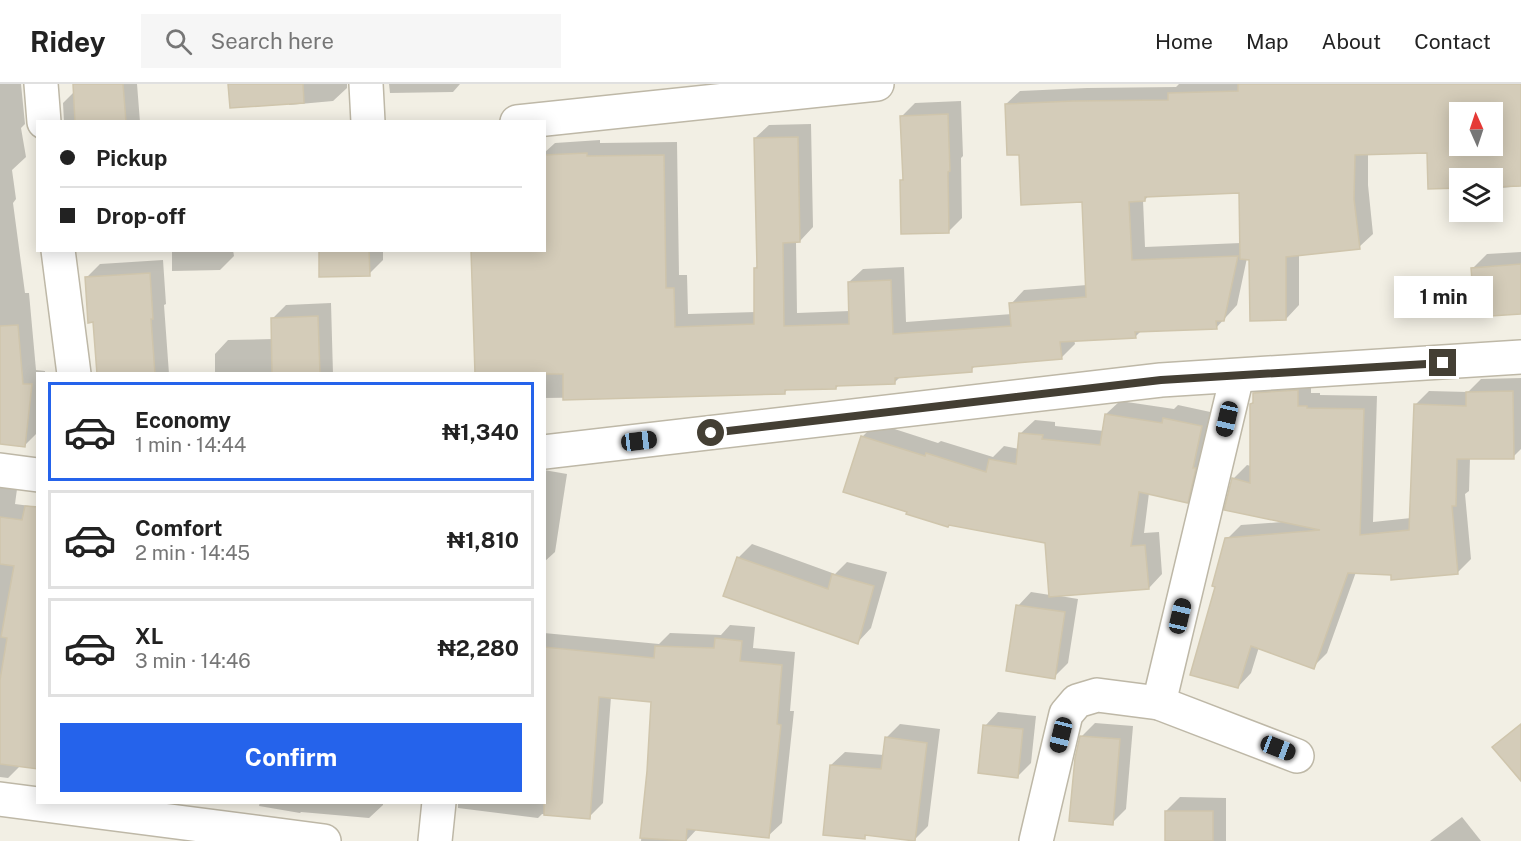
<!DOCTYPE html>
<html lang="en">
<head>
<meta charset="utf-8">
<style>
  :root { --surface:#fff; --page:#f6f6f6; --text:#222; --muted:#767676; --line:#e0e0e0; --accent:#2563eb }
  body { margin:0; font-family:"Public Sans",sans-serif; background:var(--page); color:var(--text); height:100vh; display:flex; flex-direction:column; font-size:22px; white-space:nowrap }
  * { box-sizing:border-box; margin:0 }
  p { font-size:20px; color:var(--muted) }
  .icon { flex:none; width:33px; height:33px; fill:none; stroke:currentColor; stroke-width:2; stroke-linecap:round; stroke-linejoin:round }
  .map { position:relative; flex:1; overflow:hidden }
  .panel { position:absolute; left:36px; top:288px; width:510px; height:432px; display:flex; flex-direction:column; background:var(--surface); border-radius:0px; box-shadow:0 3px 15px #0003 }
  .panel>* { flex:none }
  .banner { position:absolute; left:36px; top:36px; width:510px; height:132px; border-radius:0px; box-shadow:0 3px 15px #0003; display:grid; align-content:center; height:132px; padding:0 24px; background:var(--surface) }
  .needle { width:39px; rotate:357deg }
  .controls { position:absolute; left:1449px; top:18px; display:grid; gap:12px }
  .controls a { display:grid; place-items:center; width:54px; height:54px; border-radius:0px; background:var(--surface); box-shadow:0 3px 15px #0003; font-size:30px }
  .end { position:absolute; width:27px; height:27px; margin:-14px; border:8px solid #443f34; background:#fff; box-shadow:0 0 0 3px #fff }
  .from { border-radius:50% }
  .bubble { position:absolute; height:42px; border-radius:0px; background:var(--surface); box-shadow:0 3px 15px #0003; font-size:20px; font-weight:700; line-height:42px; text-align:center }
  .car { position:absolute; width:18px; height:36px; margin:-18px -9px; border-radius:8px; box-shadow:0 0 4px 2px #0007; background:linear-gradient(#222 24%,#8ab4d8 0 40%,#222 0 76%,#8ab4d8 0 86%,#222 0) }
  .banner b { display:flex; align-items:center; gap:21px; height:57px; font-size:22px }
  .banner b+b { border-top:2px solid var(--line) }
  .banner i { width:15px; height:15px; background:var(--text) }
  ul { padding:10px 0 0; list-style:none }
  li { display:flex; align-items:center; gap:18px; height:99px; margin:0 12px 9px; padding:0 12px; border:3px solid var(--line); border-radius:0px }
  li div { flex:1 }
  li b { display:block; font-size:22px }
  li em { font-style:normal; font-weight:700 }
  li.selected { border-color:var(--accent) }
  li>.icon { width:54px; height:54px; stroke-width:1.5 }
  .cta { display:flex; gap:12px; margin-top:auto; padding:12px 24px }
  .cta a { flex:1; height:69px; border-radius:0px; background:var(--accent); color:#fff; font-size:24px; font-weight:700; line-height:69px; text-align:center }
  header { display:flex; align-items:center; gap:36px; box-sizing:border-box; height:84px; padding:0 30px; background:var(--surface); border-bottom:2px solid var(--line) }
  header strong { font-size:28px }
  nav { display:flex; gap:33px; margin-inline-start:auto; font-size:21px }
  .search { width:420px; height:54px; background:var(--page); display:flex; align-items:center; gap:15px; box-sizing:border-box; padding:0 21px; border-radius:0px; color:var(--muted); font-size:22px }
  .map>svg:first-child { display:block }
  .shadow { fill:#0003; fill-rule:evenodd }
  .building { fill:#d4ccb9; stroke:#cfc5ac; stroke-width:1.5; fill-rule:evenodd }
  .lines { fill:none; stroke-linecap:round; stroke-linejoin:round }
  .minor-casing { stroke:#beb8a7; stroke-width:36 }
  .minor { stroke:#fff; stroke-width:33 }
  .route { stroke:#443f34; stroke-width:8 }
</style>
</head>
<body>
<header>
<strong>Ridey</strong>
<div class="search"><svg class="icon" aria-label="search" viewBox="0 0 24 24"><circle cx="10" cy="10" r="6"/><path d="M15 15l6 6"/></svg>Search here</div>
<nav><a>Home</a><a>Map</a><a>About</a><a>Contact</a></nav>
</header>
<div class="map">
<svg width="1521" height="757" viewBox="0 0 1521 757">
  <rect width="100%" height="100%" fill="#f2efe4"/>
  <g class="shadow">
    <path d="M0,0h21l4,40 -4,4 5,29 -14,13 4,29 -3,4 12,90h4l7,77 9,1v3h-7v58l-13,13 -25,-2z"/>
    <path d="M75,0h62l3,38h-76l-1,-19 12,-12z"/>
    <path d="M230,0h117v4l-14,13 -44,4v-3z"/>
    <path d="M389,0h71l-7,8 -63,1z"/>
    <path d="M1179,0h342v102l-20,2v-3l-9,-7h-32l-32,-27 -60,2v32l5,49 -14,13 -60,7v51l-13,14 -35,-60 -4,-1 -10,47 -21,23 -75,3 -6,6 -61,2 1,5 -14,14 -85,7 -5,5 -70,6 -6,6 -56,3 -3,3 -48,1 -4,4 -93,3 -147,2v-245l11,-10 45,-3v3l77,-1 2,133h8l1,39 68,-2 -1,-44 3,-3 -3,-127 14,-13 42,-1 2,103 -13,14h-4l1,72 53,-2 -1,-29 14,-13 41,-2 2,55 106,-8 -1,-10 13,-14 63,-5 -4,-85 -63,-47 -14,-49 14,-13 67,-3 89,-1zM1460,28h32v34h-32zM1241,107v52l-96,4 -2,-47h2l4,-5z"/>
    <path d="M961,17l2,55 -2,2 1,60 -13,13 -47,-51 2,-3 -2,-61 13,-13z"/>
    <path d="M172,166h61l1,6 -14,14 -48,1z"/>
    <path d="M320,166h63v10l-14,14z"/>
    <path d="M1521,168v61l-48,-45 14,-14z"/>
    <path d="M163,176l3,44 -2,1 5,69h-70l-4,-53 -8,-44 13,-13z"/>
    <path d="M331,219l2,71h-118v-20l13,-14 45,-1v-21l13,-13z"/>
    <path d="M1311,293v16h9v2l57,1 -4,126 38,-4 4,-113 14,-14 39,1 13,-13 40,-1v71l-8,8 -43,1 -1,33 -4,3 6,65 -14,14h-65l-36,-1 -29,81 -14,14 -54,-20 -8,26 -13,14 -21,-101 10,-47 14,-14 41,-3 -49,-43 14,-14 4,1v-62l3,-3v-7l14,-14z"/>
    <path d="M1120,317l54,8 4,-4 37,8 -14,74 -14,14 -38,-8 -5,40 15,-1 3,42 -13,14 -89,7v1l18,3 -10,64 -14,14 -36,-71 13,-14 19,3 -4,-54 -184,-104 14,-14 62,20 3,-2 52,16 11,-11 15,3 2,-16 14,-13 20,2v4l49,5 2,-17z"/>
    <path d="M544,386l23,4 -12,78 -11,10z"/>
    <path d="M0,403l17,2 -2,15 23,3 -17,258 -13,13 -8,-1z"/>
    <path d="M752,460l83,30 12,-12 40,10 -16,56 -13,14 -120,-84z"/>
    <path d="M730,541l25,2 -2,21 42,4 -5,59h4l-12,112 -14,13 -71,-7 -11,12h-45l7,-70 5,-70 -42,-4 -8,106 -14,14 -47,-3 -4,4 -80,-10v-6h86v-169l115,11 11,-11 51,2z"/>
    <path d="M998,628l38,4 -5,47 -13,13 -33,-50z"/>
    <path d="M1095,639l38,3 -7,83 -14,14 -31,-86z"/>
    <path d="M900,640l40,5 -12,97 -13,13 -47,-6 -3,4 -34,-72 14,-13 39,3 2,-17z"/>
    <path d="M1180,713l46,1v43h-60v-30z"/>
    <path d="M260,718h123v3l-14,13 -68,-6 -1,1 -41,-7z"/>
    <path d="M1462,733l19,24h-51z"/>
  </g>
  <g class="building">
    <path d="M73,0h50l3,38h-51z"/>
    <path d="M228,0h75l1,19 -74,5z"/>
    <path d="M1238,0h283v102l-29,1v-9h-32v10l-32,1 -1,-36 -72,2 -1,44 6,50 -74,8v63l-36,1 -1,-61 -9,-1 -1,-66 -94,4v4l-16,1 3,58 106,-4 -14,65h-8l1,8 -82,3 1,6 -76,4 2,17 -90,8v5l-77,6v6l-59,2v3l-51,1v4l-222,6v-26h-88l-4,-124h73v-95l43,-2v3l77,-1 2,133h8l1,39 79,-3v-56h3l-3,-130 44,-1 2,105 -17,1 1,83 65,-2 -1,-42 43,-2 2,54 118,-8 -2,-23 77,-6 -4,-95 -61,3 -2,-50h-12l-2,-51 68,-3 95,-1v-7l70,-2zM1460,28h32v34h-32z"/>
    <path d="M948,30l2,57 -2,1 1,61 -48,1 -1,-54h3l-3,-64z"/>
    <path d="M319,166h50l1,26 -51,1z"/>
    <path d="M1521,180v50l-46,3 -4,-49z"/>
    <path d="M150,189l3,46h-2l4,55h-58l-4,-52 -5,1 -3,-46z"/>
    <path d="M318,232l2,58h-48l-1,-56z"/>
    <path d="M18,241l5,59h9l-7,63 -25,-3v-118z"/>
    <path d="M1298,306v16h9v2l57,1 -4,126 49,-5 5,-126 52,2v-14l47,-1 1,68h-57l-1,47h-4l6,68 -67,6v-5l-43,-2 -34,96 -63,-23 -13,42 -48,-13 25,-88 -3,-1 13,-48 95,-8 -96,-20 8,-32 18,5v-79l3,-1v-10z"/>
    <path d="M1105,330l57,9 1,-5 39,8 -9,42h3l-8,35 -49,-11 -8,54 14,-1 4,44 -100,8 -4,-54 -96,-18 -1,2 -42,-13 1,-2 -64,-20 18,-56 64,20 1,-3 60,19 3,-13 27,5 3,-31 24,2 -1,4 58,6z"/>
    <path d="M25,422l13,1v262l-38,-5v-84l7,-42 -6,-1 13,-71 -14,-2v-47l22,3z"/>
    <path d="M737,473l91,32 4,-15 42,12 -16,58 -135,-48z"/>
    <path d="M1016,521l49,7 -10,67 -49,-8z"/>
    <path d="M715,554l27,3 -2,20 42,4 -5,59 4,1 -12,113 -82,-9 -1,12 -46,-3 7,-67 4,-69 -52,-5 -9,122 -46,-4v-168l110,11 1,-12 59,2z"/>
    <path d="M1521,640v57l-29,-34z"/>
    <path d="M983,641l40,4 -5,49 -40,-5z"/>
    <path d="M1080,652l40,3 -7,86 -44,-4 6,-63z"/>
    <path d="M885,653l42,6 -12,98 -50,-6v4l-42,-4 7,-70 51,4z"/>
    <rect x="1165" y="727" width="48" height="30"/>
  </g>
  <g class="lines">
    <defs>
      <g id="minor">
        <path d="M41,0l3,38"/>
        <path d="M366,0l2,38"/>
        <path d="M517,38l360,-38"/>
        <path d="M58,166l16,124"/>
        <path d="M544,368l617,-72 360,-23"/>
        <path d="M0,386l38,5"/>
        <path d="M1159,619l78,-327"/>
        <path d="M0,715l324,42"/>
        <path d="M435,757l4,-39"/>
        <path d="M1036,757l30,-127 11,-13 20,-6 62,8 138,53"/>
      </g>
    </defs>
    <use href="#minor" class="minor-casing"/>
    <use href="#minor" class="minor"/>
  </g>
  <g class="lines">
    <path class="route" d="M711,349l450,-53 282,-17"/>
  </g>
</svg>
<div class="controls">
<a><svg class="needle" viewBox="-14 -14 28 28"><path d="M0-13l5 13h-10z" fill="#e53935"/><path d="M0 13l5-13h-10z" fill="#767676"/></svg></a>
<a><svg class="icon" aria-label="layers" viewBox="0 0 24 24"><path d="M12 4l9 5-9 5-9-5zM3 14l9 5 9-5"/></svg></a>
</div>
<i class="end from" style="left:711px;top:349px"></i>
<i class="end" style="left:1443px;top:279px"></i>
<div class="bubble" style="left:1394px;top:192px;width:99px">1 min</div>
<i class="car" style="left:1227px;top:335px;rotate:193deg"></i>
<i class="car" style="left:639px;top:357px;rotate:83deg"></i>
<i class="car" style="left:1180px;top:532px;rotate:13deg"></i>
<i class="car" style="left:1061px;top:651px;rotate:194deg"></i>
<i class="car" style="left:1278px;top:664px;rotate:111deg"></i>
<div class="banner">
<b><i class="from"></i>Pickup</b>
<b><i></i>Drop-off</b>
</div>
<section class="panel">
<ul>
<li class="selected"><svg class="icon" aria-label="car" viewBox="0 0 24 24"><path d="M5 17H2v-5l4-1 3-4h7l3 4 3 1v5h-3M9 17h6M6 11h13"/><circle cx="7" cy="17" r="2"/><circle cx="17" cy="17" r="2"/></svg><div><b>Economy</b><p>1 min · 14:44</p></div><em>₦1,340</em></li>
<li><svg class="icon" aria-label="car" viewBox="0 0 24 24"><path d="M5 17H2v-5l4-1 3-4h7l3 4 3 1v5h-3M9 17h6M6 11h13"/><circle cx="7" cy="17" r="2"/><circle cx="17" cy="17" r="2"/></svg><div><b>Comfort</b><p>2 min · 14:45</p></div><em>₦1,810</em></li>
<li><svg class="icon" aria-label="car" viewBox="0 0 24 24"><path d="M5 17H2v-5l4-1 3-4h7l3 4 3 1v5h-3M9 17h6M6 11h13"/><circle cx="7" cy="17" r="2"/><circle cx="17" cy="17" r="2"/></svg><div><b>XL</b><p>3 min · 14:46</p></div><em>₦2,280</em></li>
</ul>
<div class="cta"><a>Confirm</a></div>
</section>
</div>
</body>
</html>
